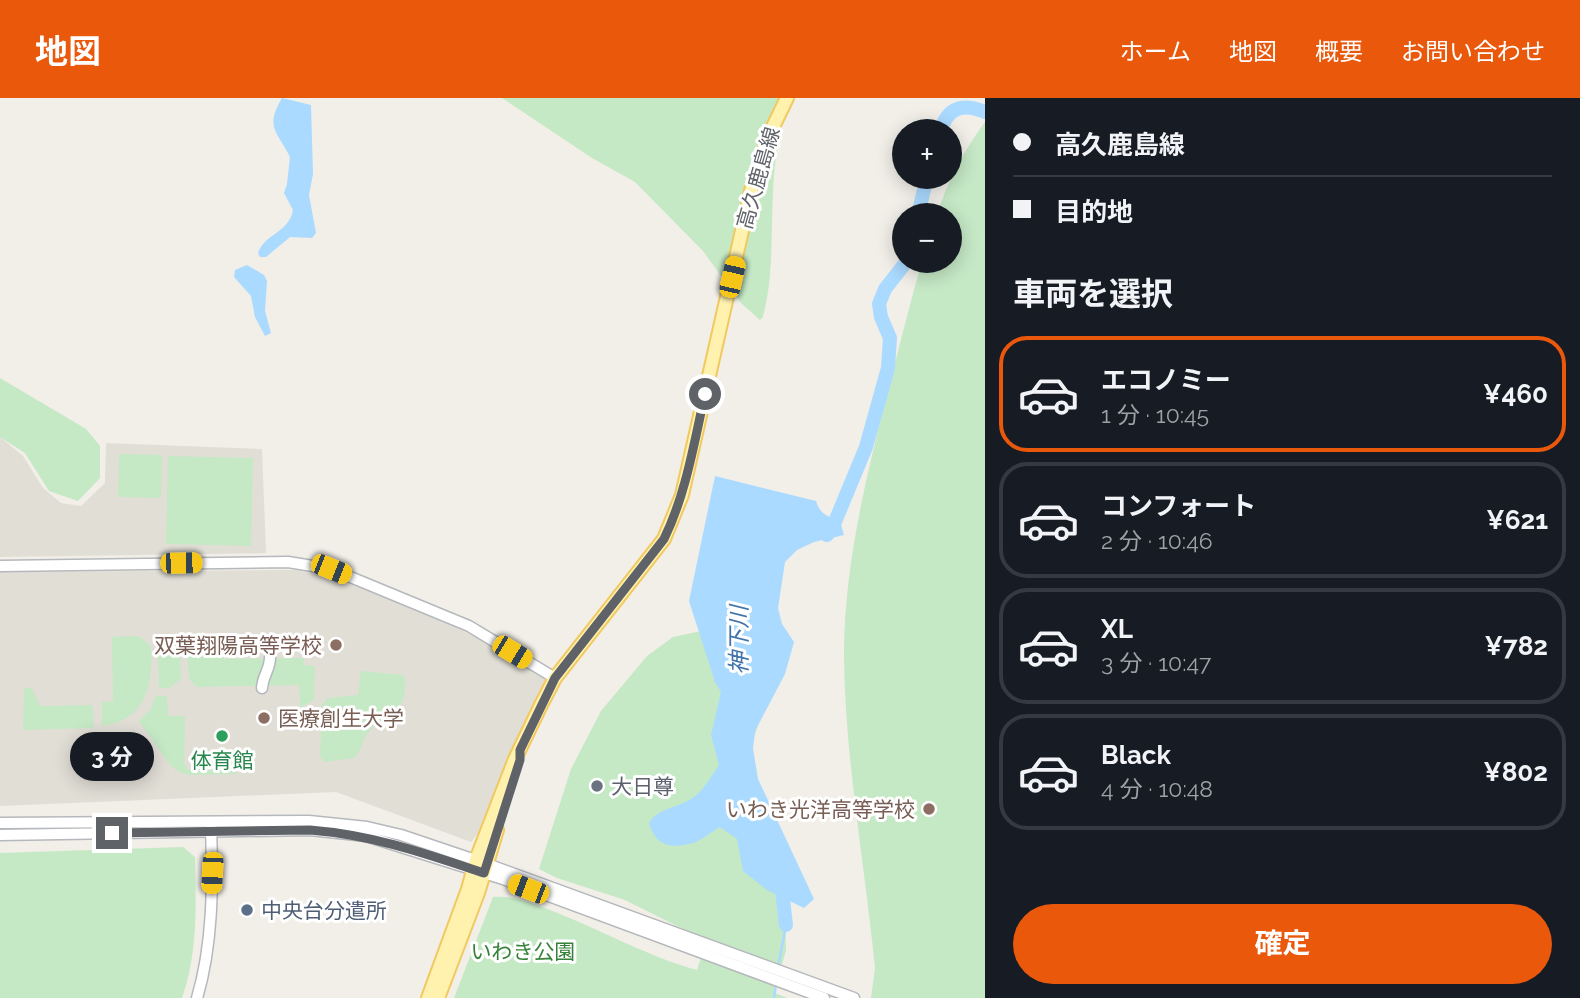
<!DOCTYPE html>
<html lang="ja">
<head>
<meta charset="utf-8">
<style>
  :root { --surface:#171b24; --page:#20242c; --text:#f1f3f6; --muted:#9ea1a6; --line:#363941; --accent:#ea580c }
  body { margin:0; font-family:Raleway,"Noto Sans JP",sans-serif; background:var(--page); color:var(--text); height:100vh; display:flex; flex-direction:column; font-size:26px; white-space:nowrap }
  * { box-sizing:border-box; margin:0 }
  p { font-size:23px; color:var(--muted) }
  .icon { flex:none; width:38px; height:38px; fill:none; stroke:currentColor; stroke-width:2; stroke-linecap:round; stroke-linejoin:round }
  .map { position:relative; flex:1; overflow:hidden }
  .sheet { display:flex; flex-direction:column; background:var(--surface); width:595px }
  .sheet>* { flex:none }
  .hud { display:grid; align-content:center; height:154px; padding:0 28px; background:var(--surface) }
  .controls { position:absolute; left:892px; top:21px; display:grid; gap:14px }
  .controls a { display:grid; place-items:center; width:70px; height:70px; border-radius:50%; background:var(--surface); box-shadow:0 4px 18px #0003; font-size:35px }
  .end { position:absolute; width:32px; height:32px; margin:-16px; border:9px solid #5f6368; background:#fff; box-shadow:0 0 0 4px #fff }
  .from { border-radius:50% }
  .bubble { position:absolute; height:49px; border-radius:24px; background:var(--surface); box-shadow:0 4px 18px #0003; font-size:23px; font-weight:700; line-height:49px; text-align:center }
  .car { position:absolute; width:21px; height:42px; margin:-21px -10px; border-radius:9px; box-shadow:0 0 5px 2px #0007; background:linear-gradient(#f5c518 24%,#345 0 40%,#f5c518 0 76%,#345 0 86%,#f5c518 0) }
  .hud b { display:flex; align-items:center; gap:24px; height:66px; font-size:26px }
  .hud b+b { border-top:2px solid var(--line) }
  .hud i { width:18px; height:18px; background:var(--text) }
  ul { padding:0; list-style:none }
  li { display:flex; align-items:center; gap:21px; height:116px; margin:0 14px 10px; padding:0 14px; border:4px solid var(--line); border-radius:28px }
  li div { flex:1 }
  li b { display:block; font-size:26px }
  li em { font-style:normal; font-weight:700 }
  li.active { border-color:var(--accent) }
  li>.icon { width:63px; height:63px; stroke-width:1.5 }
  h2 { padding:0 28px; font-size:32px; line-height:84px }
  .cta { display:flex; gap:14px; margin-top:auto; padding:14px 28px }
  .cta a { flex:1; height:80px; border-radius:42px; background:var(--accent); color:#fff; font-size:28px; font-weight:700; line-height:80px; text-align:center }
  header { display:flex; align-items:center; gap:42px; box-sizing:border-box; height:98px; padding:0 35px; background:var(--accent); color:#fff }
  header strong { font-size:33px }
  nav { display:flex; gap:38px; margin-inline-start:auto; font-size:24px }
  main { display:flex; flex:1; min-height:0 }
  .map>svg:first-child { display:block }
  .education { fill:#e1ded6 }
  .green { fill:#c5e8c5 }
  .water { fill:#aadaff }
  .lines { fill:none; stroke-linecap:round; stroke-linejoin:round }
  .stream { stroke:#aadaff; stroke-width:2.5 }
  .river { stroke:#aadaff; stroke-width:14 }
  .minor-casing { stroke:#b5b8bc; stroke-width:13 }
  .major-casing { stroke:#f2c960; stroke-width:16 }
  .minor { stroke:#fff; stroke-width:10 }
  .major { stroke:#fff2af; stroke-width:12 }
  .route { stroke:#5f6368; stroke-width:9 }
  .education-dot { fill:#8d6e63; stroke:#fff; stroke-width:2.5 }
  .leisure-dot { fill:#2e9e5b; stroke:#fff; stroke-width:2.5 }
  .worship-dot { fill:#6b7280; stroke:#fff; stroke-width:2.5 }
  .service-dot { fill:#5c6f8a; stroke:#fff; stroke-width:2.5 }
  .labels { text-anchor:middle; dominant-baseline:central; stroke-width:6; stroke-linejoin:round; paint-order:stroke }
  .street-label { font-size:21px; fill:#5f6368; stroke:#fff }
  .education-label { font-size:21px; fill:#785e54; stroke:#fff; text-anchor:end }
  .leisure-label { font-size:21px; fill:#27864d; stroke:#fff }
  .worship-label { font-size:21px; fill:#5b616d; stroke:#fff; text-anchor:start }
  .service-label { font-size:21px; fill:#4e5e75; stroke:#fff; text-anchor:start }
  .park-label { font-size:21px; fill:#348238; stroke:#fff }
  .water-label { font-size:23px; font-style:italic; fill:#4174aa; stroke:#fff }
</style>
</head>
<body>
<header>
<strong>地図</strong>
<nav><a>ホーム</a><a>地図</a><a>概要</a><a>お問い合わせ</a></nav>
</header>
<main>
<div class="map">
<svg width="985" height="900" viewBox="0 0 985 900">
  <rect width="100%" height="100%" fill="#f1efe8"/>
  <g class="education">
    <path d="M0,339l23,19 20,32 18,15 20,3 24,-23 1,-40 156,6 4,104 -266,4z"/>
    <path d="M296,472l34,7 34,12 93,39 29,14 61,37 -38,78 -23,66 -15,19 -135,-50 -336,14v-234z"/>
  </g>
  <g class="green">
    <path d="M502,0h289c-24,62 -16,113 -21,176 -1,15 -4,29 -7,43l-3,3 -19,-17 -38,-52 -68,-69 -43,-24z"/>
    <path d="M985,24v876h-114l4,-30c-10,-103 -30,-208 -31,-312 0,-84 19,-165 39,-246 13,-50 25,-100 39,-149h28v-46h-13c10,-33 27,-65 48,-93z"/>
    <path d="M0,280l86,51 14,17v32l-22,23 -29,-10 -24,-38 -25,-16z"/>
    <path d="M119,356l43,1 -1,43 -43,-1z"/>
    <path d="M168,358l85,2 -2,88 -85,-2z"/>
    <path d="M706,532l58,78 -20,59 29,121 12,30 1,32 -12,43 14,5h-334l39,-101c21,-2 37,6 57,13 50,19 96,46 147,60l8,-25 -8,-9 -72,-36 -68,-22 -18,-9 32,-100 30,-58 46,-55 26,-19z"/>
    <path d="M207,537l1,14h15l1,10 80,-1v7l11,1 -1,34 -14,8 -1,-23 -102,2 -8,-8 -3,-43z"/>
    <path d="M139,538l12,10c2,38 -4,74 -49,80v-24l11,-1 -1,-64z"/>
    <path d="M170,538l9,1 2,42 -12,9h-10l-1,-41 9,-6z"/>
    <path d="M361,573l41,4 3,2c2,43 -19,31 -38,57 -6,8 -5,17 -13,24l-29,4 -5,-5 2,-52 6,-7 30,-3z"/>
    <path d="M31,589l9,19 52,-1 2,21 -3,2 -68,2 1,-41z"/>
    <path d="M156,598h11l1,20h17l-1,48 4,5 7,2 40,-2 1,5 -47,1 -10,-3 -10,-8 -30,-43 11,-11z"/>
    <path d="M183,749l12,10c1,47 3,96 -13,141h-182v-145z"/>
  </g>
  <g class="water">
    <path d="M282,0l29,7 2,69 -4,21 7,38 -4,5 -22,-1 -24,20h-6l-2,-4c7,-20 31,-20 35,-43l-9,-17 3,-9 3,-27c-12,-25 -26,-29 -8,-59z"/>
    <path d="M247,167l17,10 3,6 -2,30 6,22 -6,3 -10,-19 -4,-21 -17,-19 1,-7z"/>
    <path d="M715,378l101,25c4,13 11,15 24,20l4,14 -30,7 -17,8 -12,12 -7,46 4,16 12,18 -9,32 -30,57 -2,18 5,30 56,120 -10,9 -37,-18 -24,-19 -6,-32 -17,-12c-9,5 -20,15 -31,17 -21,5 -34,0 -40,-21 9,-15 28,-15 42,-24 13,-8 20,-23 28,-34l-8,-30 10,-43 -6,-10 -26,-81z"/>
  </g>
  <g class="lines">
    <g class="stream">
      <path d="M778,869l8,-42"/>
      <path d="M774,900l2,-14"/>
    </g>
    <g class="river">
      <path d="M941,33c6,-24 22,-28 44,-19"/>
      <path d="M918,117l9,-38"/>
      <path d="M827,437l5,-6 34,-82 22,-79 2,-30 -9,-21 -2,-13 6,-15 22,-28"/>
      <path d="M781,783l5,44"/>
    </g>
    <defs>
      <g id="minor">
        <path d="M0,468l288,-4 43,7 138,57 86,52"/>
        <path d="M262,590c1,-13 8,-19 8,-30"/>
        <path d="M0,725l309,-2 58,6 34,8 86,29 367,134"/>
        <path d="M0,737l310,-5 56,6 137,43 321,119"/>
        <path d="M197,900c16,-54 16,-113 14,-170"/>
      </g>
      <g id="major">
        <path d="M428,900l40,-109 8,-29 39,-101 25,-52 15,-29 109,-139 18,-44 69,-304 18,-56 18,-37"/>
        <path d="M438,900l40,-105 19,-63"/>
      </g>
    </defs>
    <use href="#minor" class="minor-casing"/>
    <use href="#major" class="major-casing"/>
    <use href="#minor" class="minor"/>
    <use href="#major" class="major"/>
  </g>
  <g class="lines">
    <path class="route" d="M112,735l198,-3c63,5 114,23 174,43l36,-113v-10l35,-72 109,-139c22,-45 30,-96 41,-145"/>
  </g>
  <g class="education-dot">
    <circle cx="336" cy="547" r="7"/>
    <circle cx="264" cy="620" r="7"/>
    <circle cx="929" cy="711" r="7"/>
  </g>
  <circle class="leisure-dot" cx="222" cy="638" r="7"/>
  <circle class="worship-dot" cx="597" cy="688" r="7"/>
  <circle class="service-dot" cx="247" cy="812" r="7"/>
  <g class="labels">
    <g class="street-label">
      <text transform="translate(758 80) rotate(-74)">高久鹿島線</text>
    </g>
    <g class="education-label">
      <text x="322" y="547">双葉翔陽高等学校</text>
      <text x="278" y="620" text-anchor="start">医療創生大学</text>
      <text x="915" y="711">いわき光洋高等学校</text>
    </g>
    <g class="leisure-label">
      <text x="222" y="662">体育館</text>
    </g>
    <g class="worship-label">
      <text x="611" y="688">大日尊</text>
    </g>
    <g class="service-label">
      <text x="261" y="812">中央台分遣所</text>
    </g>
    <g class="park-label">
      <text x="523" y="853">いわき公園</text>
    </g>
    <g class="water-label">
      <text transform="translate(738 542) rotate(-90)">神下川</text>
    </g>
  </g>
</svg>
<div class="controls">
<a>+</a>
<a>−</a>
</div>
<i class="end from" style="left:705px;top:296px"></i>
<i class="end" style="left:112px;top:735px"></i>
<div class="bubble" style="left:70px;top:634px;width:84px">3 分</div>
<i class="car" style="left:732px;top:179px;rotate:13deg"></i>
<i class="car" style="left:181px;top:465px;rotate:89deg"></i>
<i class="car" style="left:331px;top:471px;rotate:112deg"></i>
<i class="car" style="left:512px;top:554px;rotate:121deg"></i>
<i class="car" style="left:212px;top:775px;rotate:183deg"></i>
<i class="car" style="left:528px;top:791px;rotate:291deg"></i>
</div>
<section class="sheet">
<div class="hud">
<b><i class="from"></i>高久鹿島線</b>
<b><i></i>目的地</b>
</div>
<h2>車両を選択</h2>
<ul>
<li class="active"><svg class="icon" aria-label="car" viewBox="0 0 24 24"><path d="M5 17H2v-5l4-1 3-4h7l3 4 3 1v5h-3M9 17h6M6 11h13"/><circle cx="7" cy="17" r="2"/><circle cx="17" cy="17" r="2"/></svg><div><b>エコノミー</b><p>1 分 · 10:45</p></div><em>¥460</em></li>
<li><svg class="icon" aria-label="car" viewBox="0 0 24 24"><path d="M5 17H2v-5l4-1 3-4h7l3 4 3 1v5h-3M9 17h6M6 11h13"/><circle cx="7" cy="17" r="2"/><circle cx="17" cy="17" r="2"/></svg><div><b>コンフォート</b><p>2 分 · 10:46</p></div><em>¥621</em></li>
<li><svg class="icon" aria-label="car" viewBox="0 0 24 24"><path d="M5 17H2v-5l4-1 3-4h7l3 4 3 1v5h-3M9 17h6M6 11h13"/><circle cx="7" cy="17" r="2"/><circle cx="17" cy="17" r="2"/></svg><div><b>XL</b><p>3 分 · 10:47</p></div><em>¥782</em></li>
<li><svg class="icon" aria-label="car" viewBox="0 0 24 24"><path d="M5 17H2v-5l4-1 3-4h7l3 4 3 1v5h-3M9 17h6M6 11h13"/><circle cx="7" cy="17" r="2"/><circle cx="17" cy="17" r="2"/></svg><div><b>Black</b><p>4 分 · 10:48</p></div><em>¥802</em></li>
</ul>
<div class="cta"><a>確定</a></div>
</section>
</main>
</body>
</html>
